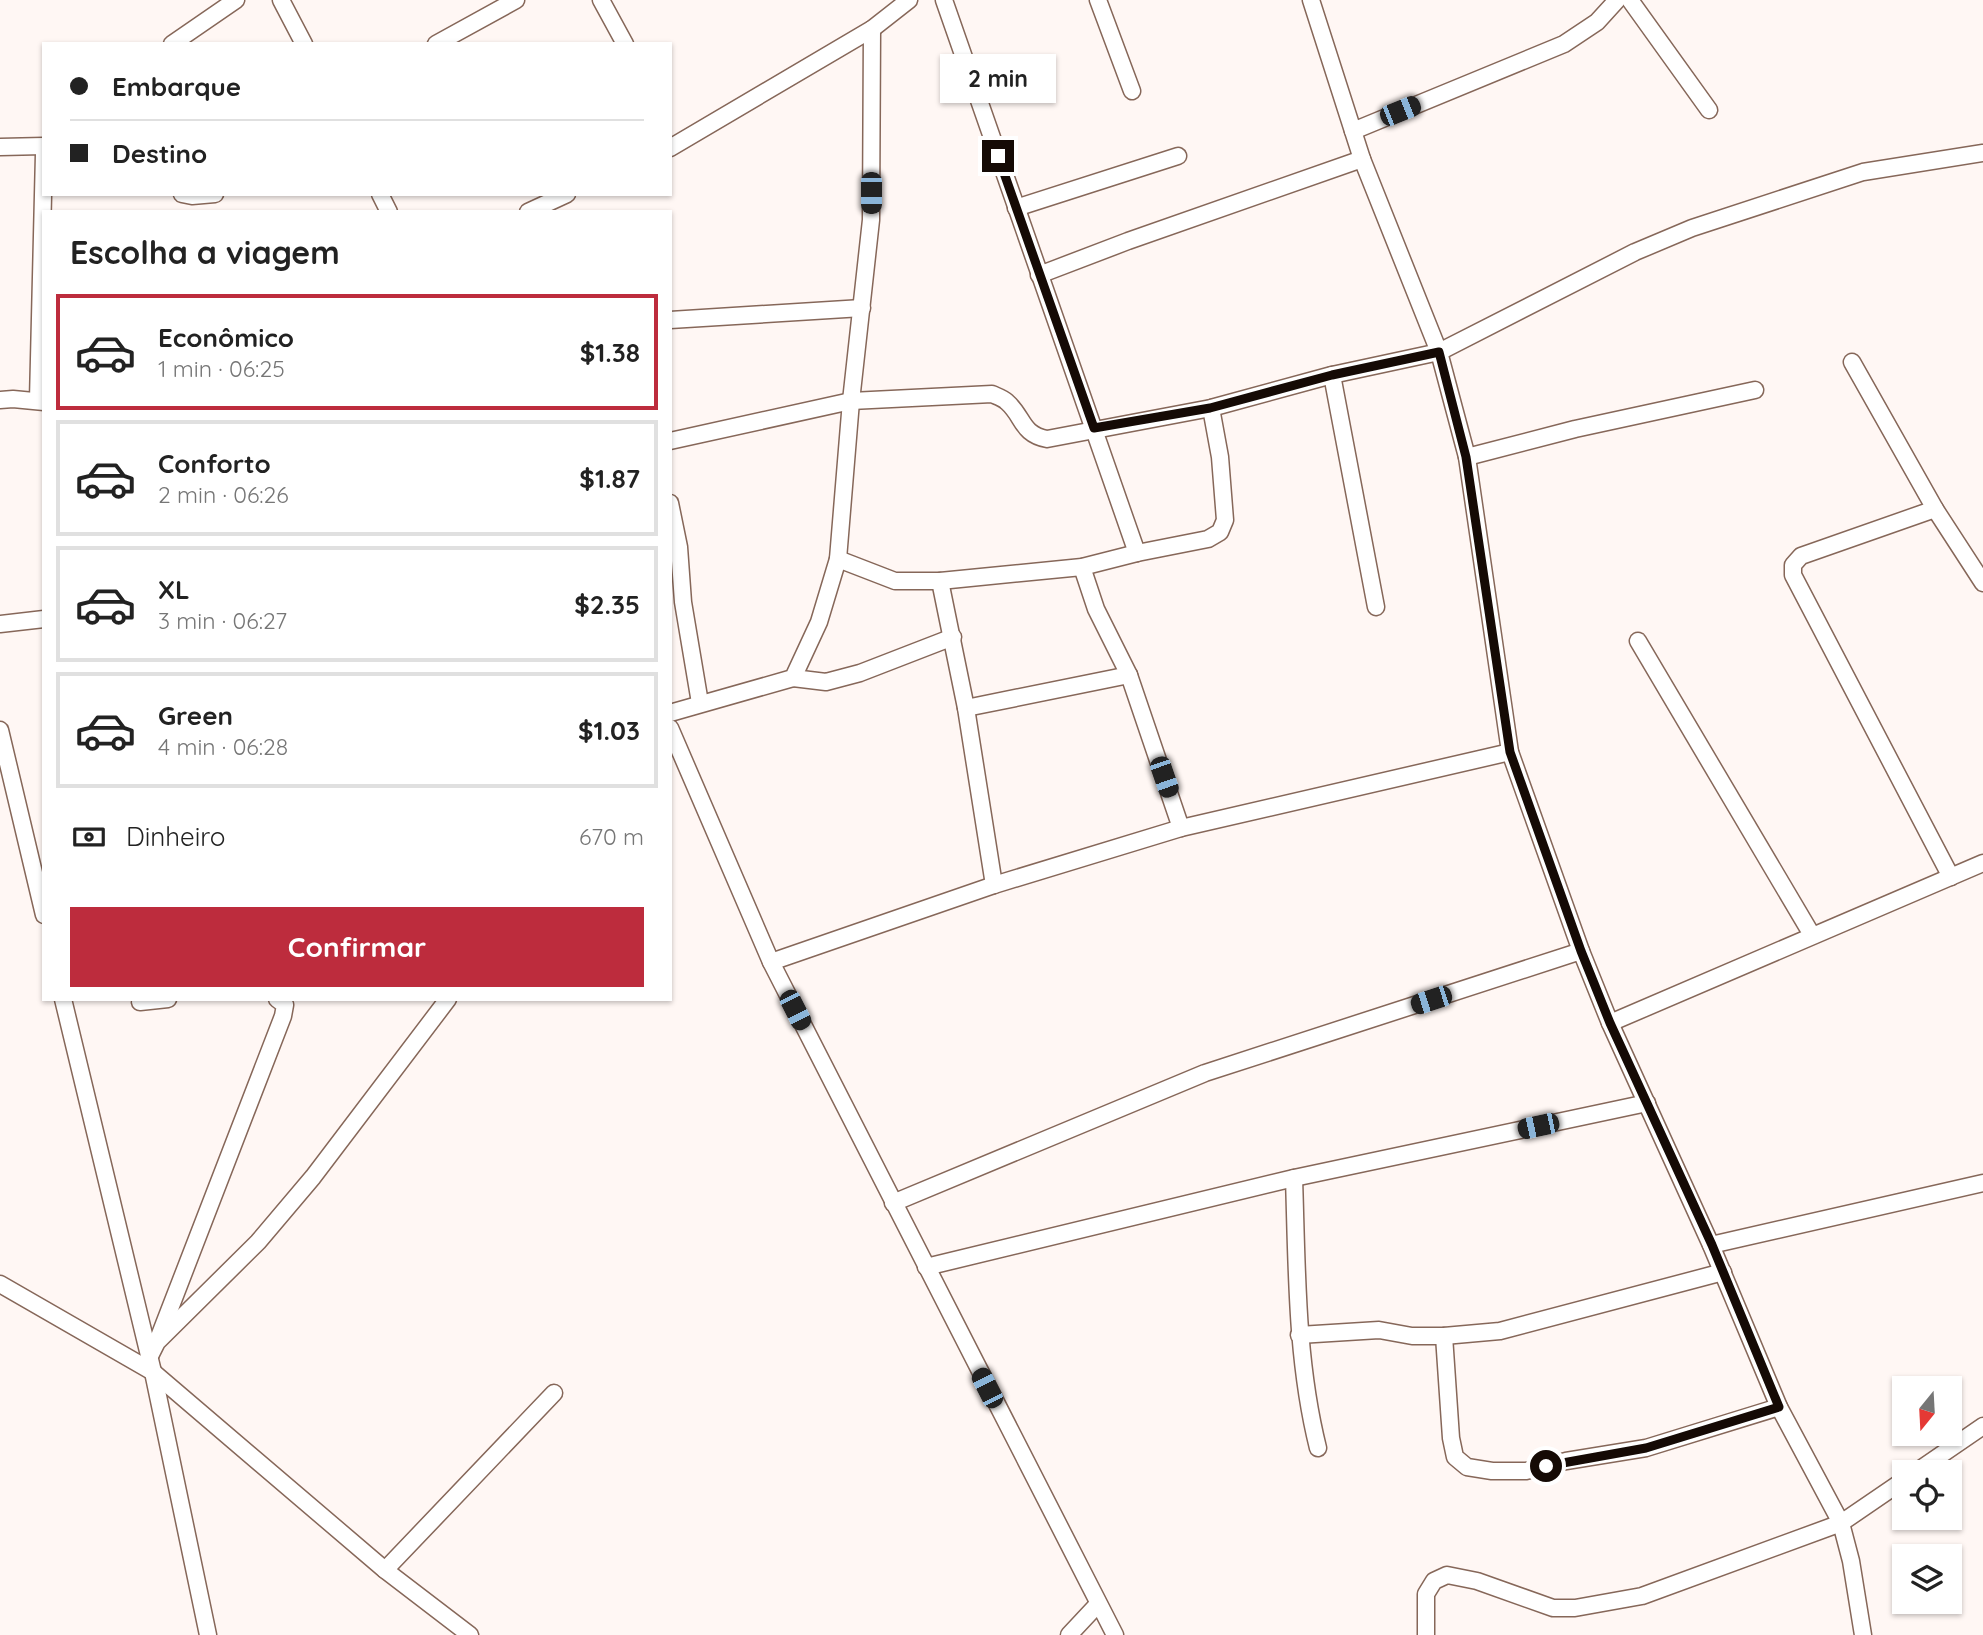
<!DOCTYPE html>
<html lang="pt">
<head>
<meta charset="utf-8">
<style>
  :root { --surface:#fff; --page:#f6f6f6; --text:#222; --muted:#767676; --line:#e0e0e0; --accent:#bd2c3d }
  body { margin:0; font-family:Quicksand,sans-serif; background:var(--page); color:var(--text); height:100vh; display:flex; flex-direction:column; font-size:26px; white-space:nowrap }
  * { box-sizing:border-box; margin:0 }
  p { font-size:23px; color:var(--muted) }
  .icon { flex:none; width:38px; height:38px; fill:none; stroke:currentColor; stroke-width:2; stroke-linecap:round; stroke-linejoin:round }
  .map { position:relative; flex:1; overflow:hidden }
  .side { position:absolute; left:42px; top:210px; width:630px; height:791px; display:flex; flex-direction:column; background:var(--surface); border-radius:0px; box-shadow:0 2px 5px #0004 }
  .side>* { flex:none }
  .hud { position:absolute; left:42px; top:42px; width:630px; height:154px; border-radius:0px; box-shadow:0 2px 5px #0004; display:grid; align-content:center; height:154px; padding:0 28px; background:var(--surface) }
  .needle { width:46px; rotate:198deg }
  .buttons { position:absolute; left:1892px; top:1376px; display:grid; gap:14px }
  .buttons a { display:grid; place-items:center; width:70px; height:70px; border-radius:0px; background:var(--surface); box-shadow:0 2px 5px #0004; font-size:35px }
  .end { position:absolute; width:32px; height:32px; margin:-16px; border:9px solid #150a05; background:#fff; box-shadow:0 0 0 4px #fff }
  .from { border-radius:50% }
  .bubble { position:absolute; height:49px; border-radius:0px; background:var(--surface); box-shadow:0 2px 5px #0004; font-size:23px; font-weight:700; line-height:49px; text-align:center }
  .car { position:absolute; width:21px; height:42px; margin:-21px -10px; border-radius:9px; box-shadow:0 0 5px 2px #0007; background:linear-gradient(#222 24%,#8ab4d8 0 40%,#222 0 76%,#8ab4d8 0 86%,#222 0) }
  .hud b { display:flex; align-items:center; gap:24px; height:66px; font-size:26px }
  .hud b+b { border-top:2px solid var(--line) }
  .hud i { width:18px; height:18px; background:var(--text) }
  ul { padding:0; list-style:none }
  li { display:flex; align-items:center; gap:21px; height:116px; margin:0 14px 10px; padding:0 14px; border:4px solid var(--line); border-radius:0px }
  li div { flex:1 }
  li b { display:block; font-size:26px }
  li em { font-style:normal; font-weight:700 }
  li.selected { border-color:var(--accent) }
  li>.icon { width:63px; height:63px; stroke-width:1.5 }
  h2 { padding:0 28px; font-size:32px; line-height:84px }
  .pay { display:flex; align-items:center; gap:18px; height:77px; padding:0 28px; font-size:26px }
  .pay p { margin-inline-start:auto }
  .cta { display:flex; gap:14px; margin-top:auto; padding:14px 28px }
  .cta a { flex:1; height:80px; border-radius:0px; background:var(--accent); color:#fff; font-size:28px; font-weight:700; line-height:80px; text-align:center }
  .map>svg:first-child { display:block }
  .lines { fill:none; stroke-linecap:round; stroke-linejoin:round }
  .street-casing { stroke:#866759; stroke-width:19 }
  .street { stroke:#fff; stroke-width:16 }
  .route { stroke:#150a05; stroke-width:9 }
</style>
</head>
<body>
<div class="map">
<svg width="1983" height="1635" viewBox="0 0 1983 1635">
  <rect width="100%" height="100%" fill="#fff7f4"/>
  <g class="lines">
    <defs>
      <g id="street">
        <path d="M281,0l23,44"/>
        <path d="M601,0l24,44"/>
        <path d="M944,0l193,553"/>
        <path d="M1098,0l34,91"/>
        <path d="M1311,0l51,159 77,193 28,105 43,295 71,199 29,72 101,222 68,162 62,116 10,38 12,74"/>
        <path d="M1630,0l79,110"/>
        <path d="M172,44l64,-44"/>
        <path d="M436,44l80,-44"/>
        <path d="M1353,131l211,-87 33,-22 20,-22"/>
        <path d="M0,147l44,-1"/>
        <path d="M670,148l202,-119 37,-29"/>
        <path d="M182,194l10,2 23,-2"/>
        <path d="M380,194l9,18"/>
        <path d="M1016,208l162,-52"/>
        <path d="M528,212l39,-18"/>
        <path d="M1039,275l89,-34 234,-82"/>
        <path d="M670,320l192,-12"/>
        <path d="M1852,362l83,147 48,74"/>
        <path d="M1332,375l44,232"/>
        <path d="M0,400l13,-1 31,3"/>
        <path d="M38,400l6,-246"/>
        <path d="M670,441l181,-40 141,-7c4,2 11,4 15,8 17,15 14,32 40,37l164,-31 121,-33 107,-23 196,-100 57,-24 171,-56 120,-19"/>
        <path d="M1467,457l108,-28 180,-39"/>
        <path d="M670,503l9,44 4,55 17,101"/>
        <path d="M1935,509l-134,47 -8,9v10l158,302"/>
        <path d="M838,559l57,22h45l142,-14 55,-14 71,-14 12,-7 5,-12 -5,-63 -9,-49"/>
        <path d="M1082,567l14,42 33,66 52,153"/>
        <path d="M940,581l26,127 28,177"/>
        <path d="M0,624l44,-5"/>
        <path d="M1638,641l174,294"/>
        <path d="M793,678l33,4 34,-9 93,-36"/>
        <path d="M966,708l163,-33"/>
        <path d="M670,713l123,-35 26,-56 19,-63 13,-158 20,-181 1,-191"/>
        <path d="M670,728l101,234 344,673"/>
        <path d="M0,730l44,185"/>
        <path d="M771,962l223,-77 187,-57 329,-76"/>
        <path d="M63,999l90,373 55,263"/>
        <path d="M140,1002l28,-3"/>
        <path d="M1610,1023l373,-160"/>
        <path d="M1294,1178c3,91 2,182 24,270"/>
        <path d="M893,1203l312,-130 376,-122"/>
        <path d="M1711,1245l272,-62"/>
        <path d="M926,1267l368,-89 353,-75"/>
        <path d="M0,1284l153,88 232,198 85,65"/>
        <path d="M1299,1335l80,-5 33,6h32l56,-5 223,-59"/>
        <path d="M1444,1336l7,102 4,19 12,10 25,4h34l40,-10 80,-13 133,-41"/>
        <path d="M159,1337l124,-321 2,-11 -8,-6"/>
        <path d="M148,1360l9,-18 101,-100 55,-65 135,-178"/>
        <path d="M1916,1472l67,-46"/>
        <path d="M385,1570l169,-177"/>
        <path d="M1069,1635l29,-31"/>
        <path d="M1426,1635v-41l8,-13 13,-6 30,6 76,27h22l67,-12 199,-73 63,-43"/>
      </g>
    </defs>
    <use href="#street" class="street-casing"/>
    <use href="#street" class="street"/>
  </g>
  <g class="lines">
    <path class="route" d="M998,156l96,272 116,-20 122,-33 107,-23 27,105 44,295 71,199 29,72 102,222 67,162 -133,41 -100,18"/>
  </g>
</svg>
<div class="buttons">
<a><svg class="needle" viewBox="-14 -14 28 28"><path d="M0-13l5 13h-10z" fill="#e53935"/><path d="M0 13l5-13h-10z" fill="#767676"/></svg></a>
<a><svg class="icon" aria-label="locate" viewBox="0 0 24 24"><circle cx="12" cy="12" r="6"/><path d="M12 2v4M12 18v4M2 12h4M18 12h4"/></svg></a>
<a><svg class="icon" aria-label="layers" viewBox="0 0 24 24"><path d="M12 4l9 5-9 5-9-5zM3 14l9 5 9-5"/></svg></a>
</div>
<i class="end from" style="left:1546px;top:1466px"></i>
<i class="end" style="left:998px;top:156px"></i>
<div class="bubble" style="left:940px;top:54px;width:116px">2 min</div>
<i class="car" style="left:1400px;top:111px;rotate:68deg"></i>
<i class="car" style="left:871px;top:193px;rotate:180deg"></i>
<i class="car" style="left:1164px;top:777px;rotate:161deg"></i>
<i class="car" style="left:1431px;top:1000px;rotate:252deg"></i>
<i class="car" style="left:795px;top:1010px;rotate:153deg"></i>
<i class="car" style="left:1538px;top:1126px;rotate:258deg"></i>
<i class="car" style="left:987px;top:1388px;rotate:333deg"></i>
<div class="hud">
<b><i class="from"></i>Embarque</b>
<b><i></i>Destino</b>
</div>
<section class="side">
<h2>Escolha a viagem</h2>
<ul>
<li class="selected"><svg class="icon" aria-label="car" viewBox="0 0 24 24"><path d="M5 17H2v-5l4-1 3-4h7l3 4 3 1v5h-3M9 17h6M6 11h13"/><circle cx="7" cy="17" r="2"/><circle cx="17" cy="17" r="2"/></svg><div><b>Econômico</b><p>1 min · 06:25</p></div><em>$1.38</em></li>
<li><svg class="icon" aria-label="car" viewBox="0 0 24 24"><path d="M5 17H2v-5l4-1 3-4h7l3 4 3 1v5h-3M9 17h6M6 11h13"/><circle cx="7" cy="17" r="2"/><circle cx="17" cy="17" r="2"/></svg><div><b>Conforto</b><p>2 min · 06:26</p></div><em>$1.87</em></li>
<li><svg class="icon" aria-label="car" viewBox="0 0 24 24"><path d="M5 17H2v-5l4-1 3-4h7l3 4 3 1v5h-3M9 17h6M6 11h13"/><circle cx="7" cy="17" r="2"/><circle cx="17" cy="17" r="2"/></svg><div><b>XL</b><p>3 min · 06:27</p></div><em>$2.35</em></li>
<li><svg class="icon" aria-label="car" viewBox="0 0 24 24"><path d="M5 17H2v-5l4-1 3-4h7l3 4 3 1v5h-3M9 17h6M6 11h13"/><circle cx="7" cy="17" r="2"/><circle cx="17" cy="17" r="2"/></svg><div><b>Green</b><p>4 min · 06:28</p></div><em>$1.03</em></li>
</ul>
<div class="pay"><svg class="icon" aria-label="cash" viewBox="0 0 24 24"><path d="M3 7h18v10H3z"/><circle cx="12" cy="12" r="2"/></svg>Dinheiro<p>670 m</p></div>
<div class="cta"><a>Confirmar</a></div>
</section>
</div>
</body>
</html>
